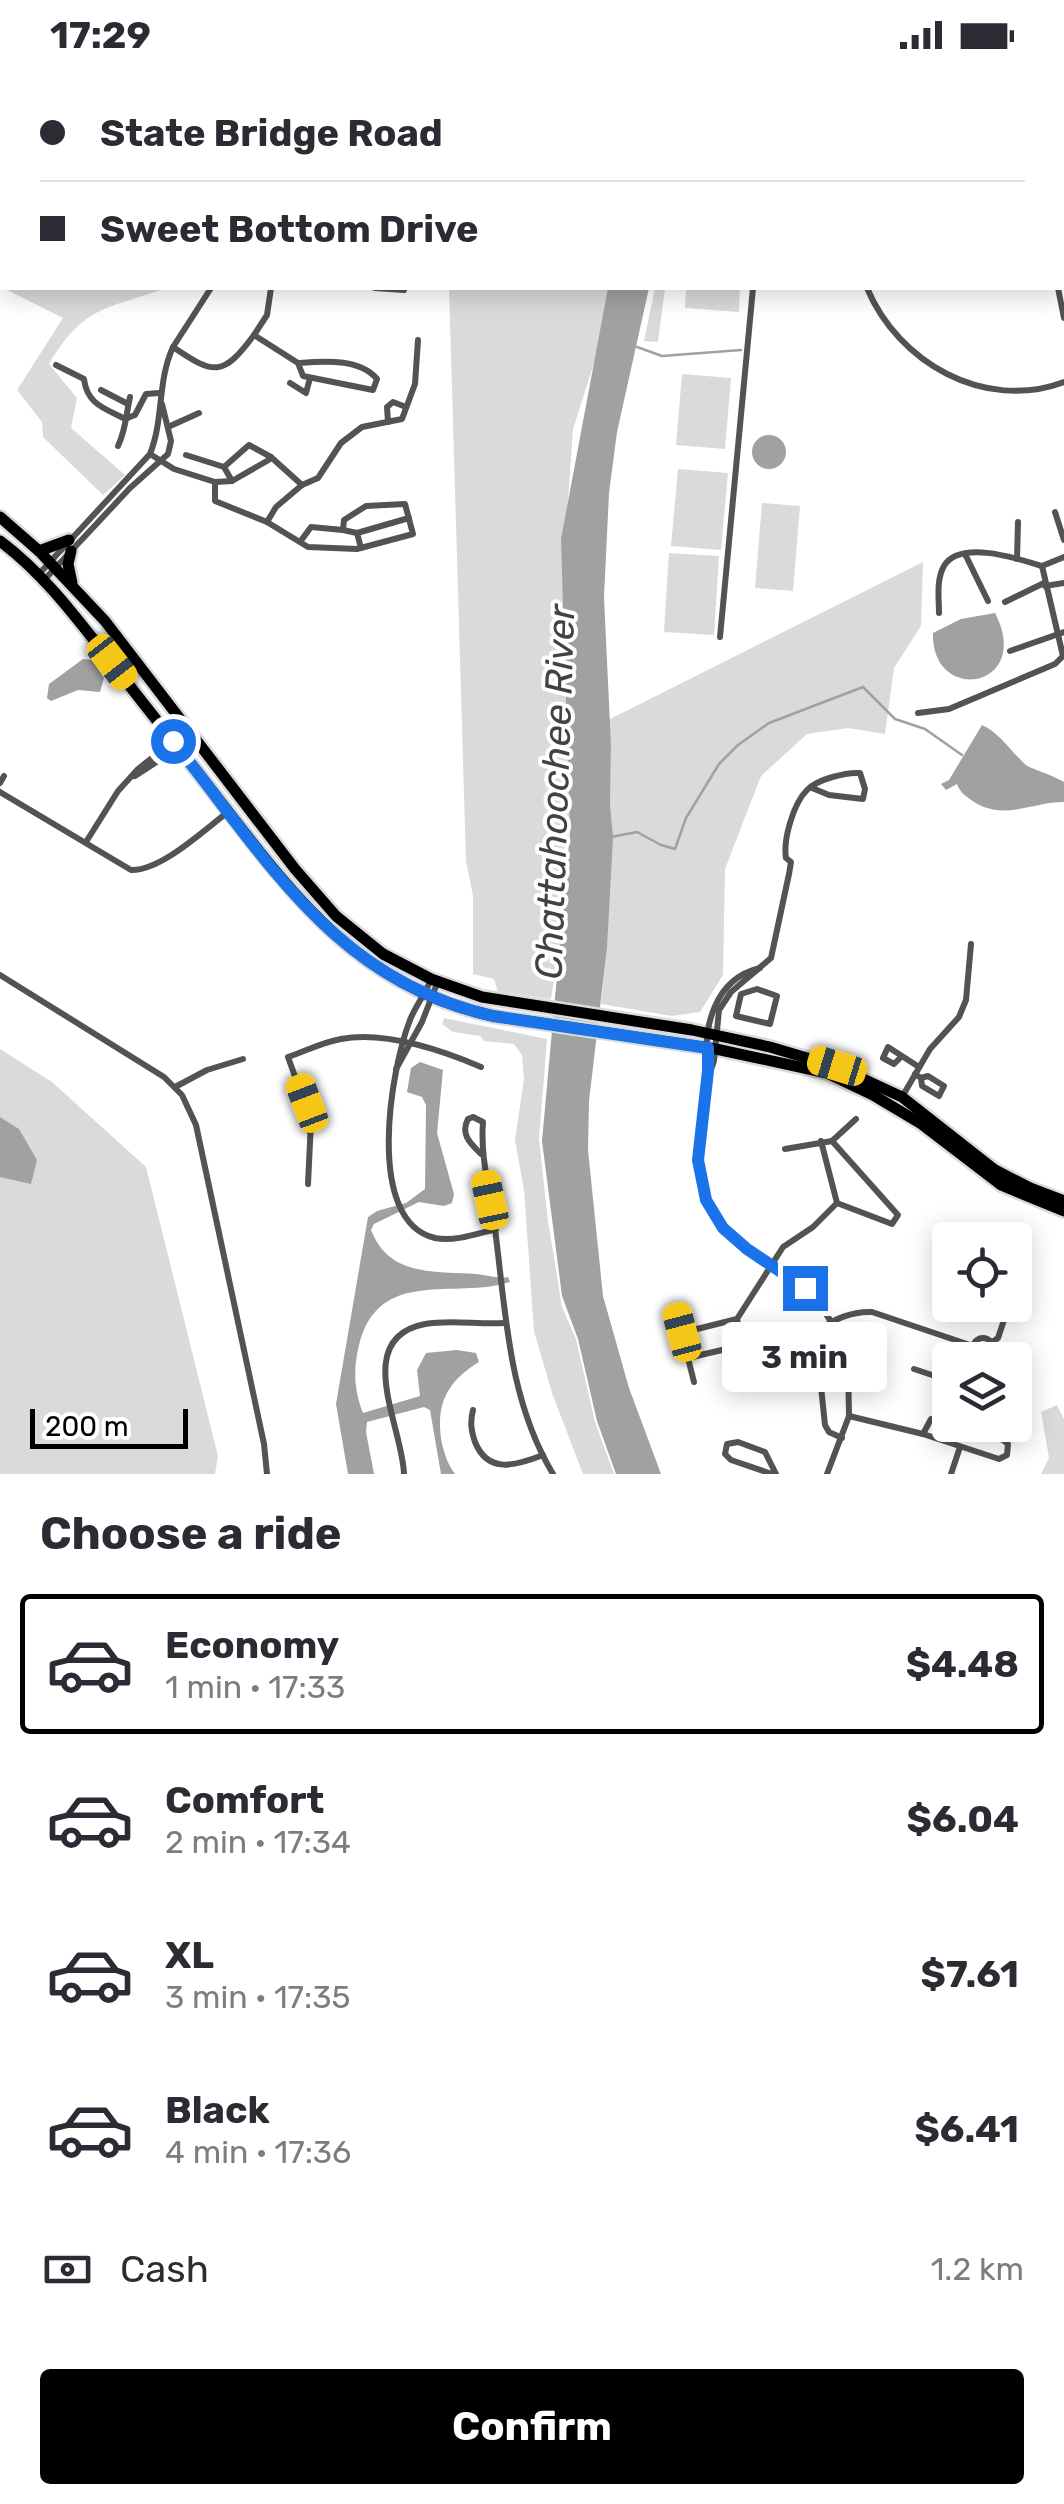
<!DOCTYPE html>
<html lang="en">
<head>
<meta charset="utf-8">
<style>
  :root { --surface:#fff; --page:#f7f7f7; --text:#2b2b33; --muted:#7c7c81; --line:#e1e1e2; --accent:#000 }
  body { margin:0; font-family:Rubik,sans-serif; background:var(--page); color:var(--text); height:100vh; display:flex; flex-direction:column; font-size:38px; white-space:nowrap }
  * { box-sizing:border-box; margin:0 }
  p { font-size:32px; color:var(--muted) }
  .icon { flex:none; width:55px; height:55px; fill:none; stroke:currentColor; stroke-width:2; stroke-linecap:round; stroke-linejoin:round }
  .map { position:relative; height:1404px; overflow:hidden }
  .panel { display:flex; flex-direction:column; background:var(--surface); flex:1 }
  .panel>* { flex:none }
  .guide { position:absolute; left:0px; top:0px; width:1065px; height:220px; box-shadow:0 5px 25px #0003; display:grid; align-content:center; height:220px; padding:0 40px; background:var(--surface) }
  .buttons { position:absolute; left:932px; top:1152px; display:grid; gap:20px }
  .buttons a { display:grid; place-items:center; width:100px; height:100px; border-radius:10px; background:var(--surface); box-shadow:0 5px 25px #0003; font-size:50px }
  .scale { position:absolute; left:30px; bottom:25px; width:158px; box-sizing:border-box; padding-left:10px; border:5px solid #000; border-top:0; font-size:28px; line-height:35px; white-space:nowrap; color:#000; -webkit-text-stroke:8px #fff; paint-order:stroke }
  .end { position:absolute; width:45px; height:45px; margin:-22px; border:12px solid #1a73e8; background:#fff; box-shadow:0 0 0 5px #fff }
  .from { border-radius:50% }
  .bubble { position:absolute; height:70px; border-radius:10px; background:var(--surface); box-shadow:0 5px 25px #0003; font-size:32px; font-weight:700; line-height:70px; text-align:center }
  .car { position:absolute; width:30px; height:60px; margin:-30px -15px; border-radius:12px; box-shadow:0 0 8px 2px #0007; background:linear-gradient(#f5c518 24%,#345 0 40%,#f5c518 0 76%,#345 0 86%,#f5c518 0) }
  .guide b { display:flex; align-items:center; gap:35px; height:95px; font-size:38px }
  .guide b+b { border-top:2px solid var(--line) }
  .guide i { width:25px; height:25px; background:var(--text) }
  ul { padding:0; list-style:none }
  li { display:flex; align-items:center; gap:30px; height:140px; margin:0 20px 15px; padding:0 20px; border:5px solid transparent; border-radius:10px }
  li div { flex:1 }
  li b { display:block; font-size:38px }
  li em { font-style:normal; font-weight:700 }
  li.current { border-color:var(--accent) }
  li>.icon { width:90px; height:90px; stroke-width:1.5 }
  h2 { padding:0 40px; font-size:45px; line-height:120px }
  .pay { display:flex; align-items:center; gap:25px; height:110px; padding:0 40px; font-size:38px }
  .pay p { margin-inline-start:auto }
  .action { display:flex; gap:20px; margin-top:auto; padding:20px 40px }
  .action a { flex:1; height:115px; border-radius:10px; background:var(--accent); color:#fff; font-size:40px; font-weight:700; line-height:115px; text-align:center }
  .status { display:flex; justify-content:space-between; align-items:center; height:70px; padding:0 50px; background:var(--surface); direction:ltr }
  .status svg { height:28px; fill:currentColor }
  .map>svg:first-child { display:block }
  .green { fill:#dadada }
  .water { fill:#a1a1a1 }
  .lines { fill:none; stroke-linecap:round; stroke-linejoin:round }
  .stream { stroke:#a1a1a1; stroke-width:2.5 }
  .highway-casing { stroke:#dbdbdb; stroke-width:16 }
  .minor { stroke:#535353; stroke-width:6 }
  .highway { stroke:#000; stroke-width:11 }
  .route { stroke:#1a73e8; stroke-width:12 }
  .labels { text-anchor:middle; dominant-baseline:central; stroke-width:8; stroke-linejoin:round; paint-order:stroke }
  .water-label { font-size:38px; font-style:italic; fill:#424242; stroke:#fff }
</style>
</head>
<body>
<div class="status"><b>17:29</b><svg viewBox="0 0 49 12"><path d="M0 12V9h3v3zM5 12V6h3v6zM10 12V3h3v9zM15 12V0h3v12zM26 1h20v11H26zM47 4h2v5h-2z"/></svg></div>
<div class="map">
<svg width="1064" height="1404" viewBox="0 0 1064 1404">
  <rect width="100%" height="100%" fill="#fff"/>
  <g class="green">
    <path d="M186,0h432v2z"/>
    <path d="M3,218h163c-60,22 -81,16 -117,76l28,34 -6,30 54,47 -22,20 -60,-58 -1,-15 -25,-32 46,-72z"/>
    <path d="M449,218h169l-45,141 -6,86 12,288 -15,45 -4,95 -9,56 -53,-7 -4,-13 -21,-5v-78l-7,-35z"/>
    <path d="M655,218h10l-7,54 -14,-1z"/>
    <path d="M686,218h54l-1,24 -54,-4z"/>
    <path d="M682,304l49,4 -6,71 -49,-4z"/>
    <path d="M678,399l50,4 -7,77 -50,-4z"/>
    <path d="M762,433l38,3 -7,85 -38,-3z"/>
    <path d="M669,483l50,3 -5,79 -50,-3z"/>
    <path d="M923,492l-2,64 -27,42 -9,66 -37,-6 -41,6 -46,42 -36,93 -2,106 -23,37 -28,4 -71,-12 6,-56 4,-202 -3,-26z"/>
    <path d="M444,948l103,21 -8,100 9,82 14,86 14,32 19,83 19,52h-31l-31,-81 -18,-62 -10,-141 -9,-50 9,-61 -2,-24 -8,-11 -30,-3 -4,-5 -27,-4 -11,-8z"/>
    <path d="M0,979l52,33 94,85 72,289 -3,18h-215z"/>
    <path d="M1057,1335l7,14v55h-23l8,-16 -8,-46z"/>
  </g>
  <g class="water">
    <path d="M608,218h41l-32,144 -8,61 -5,104 7,149 -1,59 3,32 -6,111 -18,153 -1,49 15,146 26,92 32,86h-45l-19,-53 -19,-82 -16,-43 -20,-155 28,-309 -9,-293z"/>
    <circle cx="769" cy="382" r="17"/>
    <path d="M995,543c39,75 -64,93 -62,20l28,-14z"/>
    <path d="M83,589l9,1 12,18 -4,14 -22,-2 -27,11 -4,-3 2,-14z"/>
    <path d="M982,655c18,8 29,27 44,40 5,4 27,10 38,17v20c-33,0 -59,19 -90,0 -8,-6 -13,-8 -17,-18l-11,6 -5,-6 8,-4z"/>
    <path d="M420,992l23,8 -6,63 17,61 -2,9 -8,3 -25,-4 -45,22 -3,6c18,47 64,41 105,44 12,1 21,5 32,3l2,5c-55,18 -131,-16 -151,63 -6,24 -5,45 4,68l57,-17 -3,-26 9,-17 31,-3 19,3 3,9c-33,20 -44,44 -37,82 3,11 6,21 13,30h-14l-11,-64 -6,-3 -57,15 -1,10 8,42h-26l-12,-70 32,-187 9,-6 29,-8 19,-14 1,-84 -4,-8 -15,-5 4,-24z"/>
    <path d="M0,1047l19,12 18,31 -6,24 -31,-7z"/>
  </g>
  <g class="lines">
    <g class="stream">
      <path d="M527,0v2"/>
      <path d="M637,277l25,9 79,-6"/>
      <path d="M611,767l26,-5 24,13 14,4 11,-31 33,-54 19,-19 31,-22 94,-36 32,32 30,10 37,26"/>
    </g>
    <defs>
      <g id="highway">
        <path d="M0,447l39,34 66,70 190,248 41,47 47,38 48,25 51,18 210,33 78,17 67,20 65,30 93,73 35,18 34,13"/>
        <path d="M0,471c43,32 75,75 108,117 37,48 75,95 112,143 77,100 143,187 273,215l223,33 111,24 46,22 47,28 81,62 63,26"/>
        <path d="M39,481l30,-11"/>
        <path d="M71,481l-3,13 4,19"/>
      </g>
    </defs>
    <use href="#highway" class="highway-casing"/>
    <g class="minor">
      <path d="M96,0l1,2"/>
      <path d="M773,2v-2"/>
      <path d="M906,2l1,-2"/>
      <path d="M922,2l2,-2"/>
      <path d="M0,52l2,-1"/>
      <path d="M375,218l29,2"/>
      <path d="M867,218c31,74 117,124 197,94"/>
      <path d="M1058,218l6,30"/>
      <path d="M254,265l13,-20 4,-27"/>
      <path d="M173,277l38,-59"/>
      <path d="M56,295l28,14c3,25 20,29 41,40l10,-4 11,-21 13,-1"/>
      <path d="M290,313l16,10 4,-15"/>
      <path d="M101,320l27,14"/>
      <path d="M388,352l-1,-15 6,-5 13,5"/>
      <path d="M168,357l31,-14"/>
      <path d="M118,376c8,-17 8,-31 12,-49"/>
      <path d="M150,384l24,15 41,13v19l52,21 41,25 49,2 56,-15 -8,-30 -39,2 -22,14 -1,10 -32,-3 -11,15"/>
      <path d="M186,385l38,12"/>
      <path d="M232,411l-8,-14 25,-22 22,12"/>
      <path d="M215,412l17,-1 40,-23 30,27 -26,22 -9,15"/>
      <path d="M302,415l16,-7 23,-35 21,-16 40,-8 13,-35 3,-44"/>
      <path d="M1055,442l9,28"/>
      <path d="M343,460l14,3 4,15"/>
      <path d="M357,463l52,-15"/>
      <path d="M965,484l23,47"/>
      <path d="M1017,489l1,-37"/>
      <path d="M1042,496l22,-9"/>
      <path d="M38,505l112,-121c14,-35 7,-72 23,-107 41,28 50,30 81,-12l44,28 5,13 70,14 4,-11c-17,-21 -53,-18 -79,-16"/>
      <path d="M45,509l85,-91 38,-34 3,-13 -9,-37"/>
      <path d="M1045,516l19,-3"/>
      <path d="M1005,532l39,-19"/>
      <path d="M939,543c0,-15 -3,-33 5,-47 16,-27 75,-7 98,0"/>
      <path d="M720,567l33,-349"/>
      <path d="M1010,581l54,-19"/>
      <path d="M918,643l31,-4 106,-45 8,-8 -21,-90"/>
      <path d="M135,706l43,-28"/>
      <path d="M0,713l4,-7"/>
      <path d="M812,718l17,7 34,4 2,-10 -5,-16c-14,-1 -42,6 -53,17 -14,14 -24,50 -21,68l5,4 -2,12 -18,84 -40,34 -12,18 -5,51 -9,26 -7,73 8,39 17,29 91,68 26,39 8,29 1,52 -22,58"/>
      <path d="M0,722l131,78c30,1 73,-40 97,-58"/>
      <path d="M86,772l32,-51 20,-22 34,-27"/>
      <path d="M0,905l164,102 18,18 14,30 68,319 3,30"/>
      <path d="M431,909c-5,14 -15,26 -21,41 -19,48 -46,201 25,218 19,4 41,-4 61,-9"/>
      <path d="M757,919l20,7 -7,28 -34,-8 5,-22z"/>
      <path d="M902,986l-8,8 -11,-6 5,-11 31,20"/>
      <path d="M396,999l26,-47 16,-41"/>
      <path d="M708,1000c-6,-42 6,-91 52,-102"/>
      <path d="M915,1004l6,4 1,8 17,10 5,-10 -16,-10 -7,2"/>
      <path d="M175,1017l32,-17 36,-11"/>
      <path d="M902,1027l28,-48 29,-32 7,-17 5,-56"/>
      <path d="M832,1071l24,-22"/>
      <path d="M785,1079l47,-8 66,74 -6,9 -55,-21 -16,-62"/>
      <path d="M481,1084c-11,-11 -21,-20 -13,-35l5,-2 10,5c-3,38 8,70 12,107 11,84 13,170 58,245"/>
      <path d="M308,1114l3,-63 -23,-64c18,-6 35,-15 53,-18 44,-8 100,11 140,28"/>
      <path d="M675,1237l19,75"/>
      <path d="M737,1249l13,57"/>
      <path d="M681,1263l56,-14 46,-72 30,-20 24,-24"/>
      <circle cx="983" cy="1278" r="10"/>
      <path d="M991,1273l7,-5 10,-30"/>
      <path d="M688,1288l55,-13"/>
      <path d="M914,1299l36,12"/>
      <path d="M473,1340c-3,12 -2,20 2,32 13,32 40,24 68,13"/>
      <path d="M849,1346l74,18 76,25 8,-4 1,-11 -5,-4 -45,-15"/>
      <path d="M923,1364l8,-15 19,3"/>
      <path d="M842,1368l-13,-6 -4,-7 -9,-86 2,-8c15,-12 35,-20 54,-19l101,34"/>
      <path d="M404,1404c-1,-46 -53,-136 21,-150 26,-5 54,1 79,-1"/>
      <path d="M772,1404l-41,-14 -6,-6 2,-10 11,-2 27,10 11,22"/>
      <path d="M951,1404l9,-27"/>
    </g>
    <use href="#highway" class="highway"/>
  </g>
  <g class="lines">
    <path class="route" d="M173,671c94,117 161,240 320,275l215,32v23l-10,89 8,40 17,28 24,21 58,39"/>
  </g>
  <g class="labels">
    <g class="water-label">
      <text transform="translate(555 722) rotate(-88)">Chattahoochee River</text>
    </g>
  </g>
</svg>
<div class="buttons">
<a><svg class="icon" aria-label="locate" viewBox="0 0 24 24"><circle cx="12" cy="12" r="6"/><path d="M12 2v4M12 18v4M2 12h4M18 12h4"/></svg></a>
<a><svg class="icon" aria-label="layers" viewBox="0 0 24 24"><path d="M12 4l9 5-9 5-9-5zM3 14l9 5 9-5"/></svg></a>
</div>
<div class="scale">200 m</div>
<i class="end from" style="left:173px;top:671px"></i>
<i class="end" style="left:805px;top:1218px"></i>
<div class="bubble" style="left:722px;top:1252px;width:165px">3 min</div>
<i class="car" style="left:112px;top:592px;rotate:142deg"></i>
<i class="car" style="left:837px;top:996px;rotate:287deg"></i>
<i class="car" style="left:307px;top:1033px;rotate:339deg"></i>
<i class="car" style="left:490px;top:1130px;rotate:348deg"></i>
<i class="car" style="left:682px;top:1262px;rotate:345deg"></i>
<div class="guide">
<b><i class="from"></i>State Bridge Road</b>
<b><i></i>Sweet Bottom Drive</b>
</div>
</div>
<section class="panel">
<h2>Choose a ride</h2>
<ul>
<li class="current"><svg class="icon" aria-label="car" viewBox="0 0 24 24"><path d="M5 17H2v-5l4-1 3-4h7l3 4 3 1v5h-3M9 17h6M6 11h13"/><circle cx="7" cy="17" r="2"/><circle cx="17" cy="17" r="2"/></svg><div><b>Economy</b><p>1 min · 17:33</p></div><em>$4.48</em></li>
<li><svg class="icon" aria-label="car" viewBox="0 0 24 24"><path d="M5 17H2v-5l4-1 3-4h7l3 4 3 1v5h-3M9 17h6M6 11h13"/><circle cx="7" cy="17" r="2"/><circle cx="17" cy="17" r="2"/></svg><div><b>Comfort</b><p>2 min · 17:34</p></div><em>$6.04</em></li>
<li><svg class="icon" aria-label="car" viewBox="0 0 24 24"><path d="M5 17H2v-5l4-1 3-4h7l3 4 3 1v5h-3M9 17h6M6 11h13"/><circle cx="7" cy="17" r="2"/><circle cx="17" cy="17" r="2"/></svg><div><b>XL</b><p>3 min · 17:35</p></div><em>$7.61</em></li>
<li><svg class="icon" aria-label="car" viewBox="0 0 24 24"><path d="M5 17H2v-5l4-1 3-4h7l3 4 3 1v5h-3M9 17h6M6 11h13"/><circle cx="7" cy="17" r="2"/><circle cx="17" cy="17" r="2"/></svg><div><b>Black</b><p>4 min · 17:36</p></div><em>$6.41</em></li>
</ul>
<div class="pay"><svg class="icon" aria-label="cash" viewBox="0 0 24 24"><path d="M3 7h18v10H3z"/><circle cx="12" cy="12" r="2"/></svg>Cash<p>1.2 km</p></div>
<div class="action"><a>Confirm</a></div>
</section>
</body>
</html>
